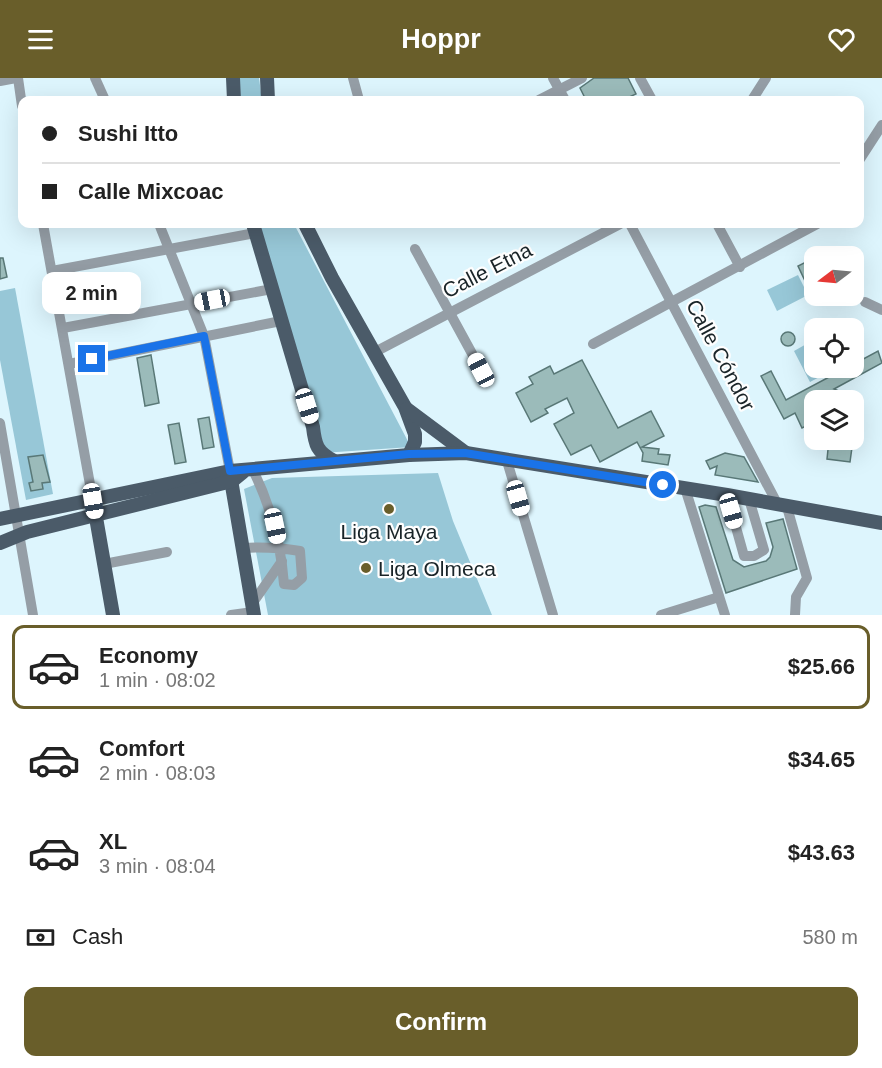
<!DOCTYPE html>
<html lang="en">
<head>
<meta charset="utf-8">
<style>
  :root { --surface:#fff; --page:#f2f2f2; --text:#222; --muted:#767676; --line:#e0e0e0; --accent:#695e2a }
  body { margin:0; font-family:Helvetica,sans-serif; background:var(--page); color:var(--text); height:100vh; display:flex; flex-direction:column; font-size:22px; white-space:nowrap }
  * { box-sizing:border-box; margin:0 }
  p { font-size:20px; color:var(--muted) }
  .icon { flex:none; width:33px; height:33px; fill:none; stroke:currentColor; stroke-width:2; stroke-linecap:round; stroke-linejoin:round }
  .map { position:relative; height:537px; overflow:hidden }
  .drawer { display:flex; flex-direction:column; background:var(--surface); flex:1 }
  .drawer>* { flex:none }
  .guide { position:absolute; left:18px; top:18px; width:846px; height:132px; border-radius:12px; box-shadow:0 6px 24px #0002; display:grid; align-content:center; height:132px; padding:0 24px; background:var(--surface) }
  .needle { width:39px; rotate:254deg }
  .controls { position:absolute; left:804px; top:168px; display:grid; gap:12px }
  .controls a { display:grid; place-items:center; width:60px; height:60px; border-radius:12px; background:var(--surface); box-shadow:0 6px 24px #0002; font-size:30px }
  .end { position:absolute; width:27px; height:27px; margin:-14px; border:8px solid #1a73e8; background:#fff; box-shadow:0 0 0 3px #fff }
  .from { border-radius:50% }
  .bubble { position:absolute; height:42px; border-radius:12px; background:var(--surface); box-shadow:0 6px 24px #0002; font-size:20px; font-weight:700; line-height:42px; text-align:center }
  .car { position:absolute; width:18px; height:36px; margin:-18px -9px; border-radius:8px; box-shadow:0 0 4px 2px #0007; background:linear-gradient(#fff 24%,#345 0 40%,#fff 0 76%,#345 0 86%,#fff 0) }
  .guide b { display:flex; align-items:center; gap:21px; height:57px; font-size:22px }
  .guide b+b { border-top:2px solid var(--line) }
  .guide i { width:15px; height:15px; background:var(--text) }
  ul { padding:10px 0 0; list-style:none }
  li { display:flex; align-items:center; gap:18px; height:84px; margin:0 12px 9px; padding:0 12px; border:3px solid transparent; border-radius:12px }
  li div { flex:1 }
  li b { display:block; font-size:22px }
  li em { font-style:normal; font-weight:700 }
  li.on { border-color:var(--accent) }
  li>.icon { width:54px; height:54px; stroke-width:1.5 }
  .pay { display:flex; align-items:center; gap:15px; height:66px; padding:0 24px; font-size:22px }
  .pay p { margin-inline-start:auto }
  .action { display:flex; gap:12px; margin-top:auto; padding:12px 24px }
  .action a { flex:1; height:69px; border-radius:12px; background:var(--accent); color:#fff; font-size:24px; font-weight:700; line-height:69px; text-align:center }
  header { display:flex; justify-content:space-between; align-items:center; height:78px; padding:0 24px; background:var(--accent); color:#fff; font-size:27px; font-weight:700 }
  .map>svg:first-child { display:block }
  .green { fill:#97c7d7 }
  .building { fill:#9bbbba; stroke:#597877; stroke-width:1.5 }
  .lines { fill:none; stroke-linecap:round; stroke-linejoin:round }
  .minor { stroke:#959ea6; stroke-width:10 }
  .major { stroke:#4b5b69; stroke-width:14 }
  .route { stroke:#1a73e8; stroke-width:8 }
  .poi-dot { fill:#695e2a; stroke:#fefefe; stroke-width:2 }
  .labels { text-anchor:middle; dominant-baseline:central; stroke-width:4.5; stroke-linejoin:round; paint-order:stroke }
  .street-label { font-size:21px; fill:#192428; stroke:#fefefe }
  .poi-label { font-size:21px; fill:#192428; stroke:#fefefe }
</style>
</head>
<body>
<header><svg class="icon" aria-label="menu" viewBox="0 0 24 24"><path d="M4 6h16M4 12h16M4 18h16"/></svg>Hoppr<svg class="icon" aria-label="heart" viewBox="0 0 24 24"><path d="M12 20l-8-8c-3-5 5-10 8-4 3-6 11-1 8 4z"/></svg></header>
<div class="map">
<svg width="882" height="537" viewBox="0 0 882 537">
  <rect width="100%" height="100%" fill="#ddf5fd"/>
  <g class="green">
    <path d="M238,0h21l3,22h-23z"/>
    <path d="M257,146h37l117,223 -89,6 -3,-25z"/>
    <path d="M798,197l10,20 -31,16 -10,-21z"/>
    <path d="M15,210l38,206 -27,6 -26,-140v-69z"/>
    <path d="M810,264l4,8v18h10l3,5 -17,9 -16,-31z"/>
    <path d="M438,395l15,48 39,94h-224l-24,-126 28,-11z"/>
  </g>
  <g class="building">
    <path d="M594,0h34l8,16 -13,6h-37l-6,-12z"/>
    <path d="M0,180h3l4,19 -7,2z"/>
    <path d="M814,180v42l-16,-34z"/>
    <circle cx="788" cy="261" r="7"/>
    <path d="M878,273l4,12 -48,26 26,11h-46v22l-12,6 -7,-15 -11,6 -23,-43 10,-5 15,29 60,-32h8v-4z"/>
    <path d="M151,277l8,48 -14,3 -8,-48z"/>
    <path d="M582,282l36,68 33,-17 13,25 -22,11 17,2 -1,5 12,1 -2,10 -26,-4 1,-8 -6,-11 -37,20 -9,-17 -20,10 -17,-31 20,-11 -7,-15 -22,11 3,4 -17,9 -15,-29 17,-9 -4,-7 21,-11 4,8z"/>
    <path d="M209,339l5,30 -11,2 -5,-30z"/>
    <path d="M179,345l7,39 -11,2 -7,-39z"/>
    <path d="M829,362h24l-3,22 -23,-3z"/>
    <path d="M725,375l19,4 14,25 -43,-7 2,-9 -7,3 -4,-8z"/>
    <path d="M43,377l7,27 -8,1 1,6 -12,2 -2,-8 4,-1 -5,-25z"/>
    <path d="M705,427l11,2 17,53 11,7 22,-6 4,-4 3,-10 -7,-24 17,-4 14,50 -71,24 -27,-86z"/>
  </g>
  <g class="lines">
    <g class="minor">
      <path d="M18,0l4,28"/>
      <path d="M95,0l10,22"/>
      <path d="M353,0l6,22"/>
      <path d="M553,0l12,22"/>
      <path d="M640,0l12,22"/>
      <path d="M0,3l16,-3"/>
      <path d="M539,22l43,-22"/>
      <path d="M752,22l14,-22"/>
      <path d="M860,81l22,-34"/>
      <path d="M43,146l50,277"/>
      <path d="M159,146l45,112 26,135"/>
      <path d="M630,146l148,281"/>
      <path d="M717,146l23,43"/>
      <path d="M415,171l66,121"/>
      <path d="M52,193l203,-38"/>
      <path d="M865,224l17,8"/>
      <path d="M63,250l209,-39"/>
      <path d="M593,266l224,-120"/>
      <path d="M373,275l247,-129"/>
      <path d="M69,286l212,-43"/>
      <path d="M0,345l33,192"/>
      <path d="M507,383l46,154"/>
      <path d="M685,410l40,127"/>
      <path d="M727,417l17,61h10l10,-6 -15,-51"/>
      <path d="M787,429l20,71 -11,19 -1,18"/>
      <path d="M243,470c18,-1 39,0 57,3l2,27 -8,7 -10,-1c-3,-41 -13,-77 -31,-114"/>
      <path d="M104,486l63,-12"/>
      <path d="M252,526l30,-43"/>
      <path d="M231,537l22,-3"/>
      <path d="M661,537l58,-18"/>
    </g>
    <g class="major">
      <path d="M233,0l1,22"/>
      <path d="M267,0l1,22"/>
      <path d="M253,146l60,203c2,18 4,25 21,34"/>
      <path d="M305,146l27,54 73,129 10,27v8l-6,13"/>
      <path d="M407,331l59,44"/>
      <path d="M230,396l24,141"/>
      <path d="M94,428l19,109"/>
      <path d="M0,441l230,-48 179,-16 57,-2 261,42 155,28"/>
      <path d="M0,465l27,-11 205,-51 11,-9"/>
    </g>
  </g>
  <g class="lines">
    <path class="route" d="M92,281l112,-23 26,135 179,-17 56,-1 198,32"/>
  </g>
  <g class="poi-dot">
    <circle cx="389" cy="431" r="6"/>
    <circle cx="366" cy="490" r="6"/>
  </g>
  <g class="labels">
    <g class="street-label">
      <text transform="translate(487 192) rotate(-27)">Calle Etna</text>
      <text transform="translate(721 277) rotate(62)">Calle Cóndor</text>
    </g>
    <g class="poi-label">
      <text x="389" y="453">Liga Maya</text>
      <text x="378" y="490" text-anchor="start">Liga Olmeca</text>
    </g>
  </g>
</svg>
<div class="controls">
<a><svg class="needle" viewBox="-14 -14 28 28"><path d="M0-13l5 13h-10z" fill="#e53935"/><path d="M0 13l5-13h-10z" fill="#767676"/></svg></a>
<a><svg class="icon" aria-label="locate" viewBox="0 0 24 24"><circle cx="12" cy="12" r="6"/><path d="M12 2v4M12 18v4M2 12h4M18 12h4"/></svg></a>
<a><svg class="icon" aria-label="layers" viewBox="0 0 24 24"><path d="M12 4l9 5-9 5-9-5zM3 14l9 5 9-5"/></svg></a>
</div>
<i class="end from" style="left:663px;top:407px"></i>
<i class="end" style="left:92px;top:281px"></i>
<div class="bubble" style="left:42px;top:194px;width:99px">2 min</div>
<i class="car" style="left:212px;top:222px;rotate:259deg"></i>
<i class="car" style="left:481px;top:292px;rotate:332deg"></i>
<i class="car" style="left:307px;top:328px;rotate:163deg"></i>
<i class="car" style="left:518px;top:420px;rotate:164deg"></i>
<i class="car" style="left:93px;top:423px;rotate:171deg"></i>
<i class="car" style="left:731px;top:433px;rotate:164deg"></i>
<i class="car" style="left:275px;top:448px;rotate:168deg"></i>
<div class="guide">
<b><i class="from"></i>Sushi Itto</b>
<b><i></i>Calle Mixcoac</b>
</div>
</div>
<section class="drawer">
<ul>
<li class="on"><svg class="icon" aria-label="car" viewBox="0 0 24 24"><path d="M5 17H2v-5l4-1 3-4h7l3 4 3 1v5h-3M9 17h6M6 11h13"/><circle cx="7" cy="17" r="2"/><circle cx="17" cy="17" r="2"/></svg><div><b>Economy</b><p>1 min · 08:02</p></div><em>$25.66</em></li>
<li><svg class="icon" aria-label="car" viewBox="0 0 24 24"><path d="M5 17H2v-5l4-1 3-4h7l3 4 3 1v5h-3M9 17h6M6 11h13"/><circle cx="7" cy="17" r="2"/><circle cx="17" cy="17" r="2"/></svg><div><b>Comfort</b><p>2 min · 08:03</p></div><em>$34.65</em></li>
<li><svg class="icon" aria-label="car" viewBox="0 0 24 24"><path d="M5 17H2v-5l4-1 3-4h7l3 4 3 1v5h-3M9 17h6M6 11h13"/><circle cx="7" cy="17" r="2"/><circle cx="17" cy="17" r="2"/></svg><div><b>XL</b><p>3 min · 08:04</p></div><em>$43.63</em></li>
</ul>
<div class="pay"><svg class="icon" aria-label="cash" viewBox="0 0 24 24"><path d="M3 7h18v10H3z"/><circle cx="12" cy="12" r="2"/></svg>Cash<p>580 m</p></div>
<div class="action"><a>Confirm</a></div>
</section>
</body>
</html>
